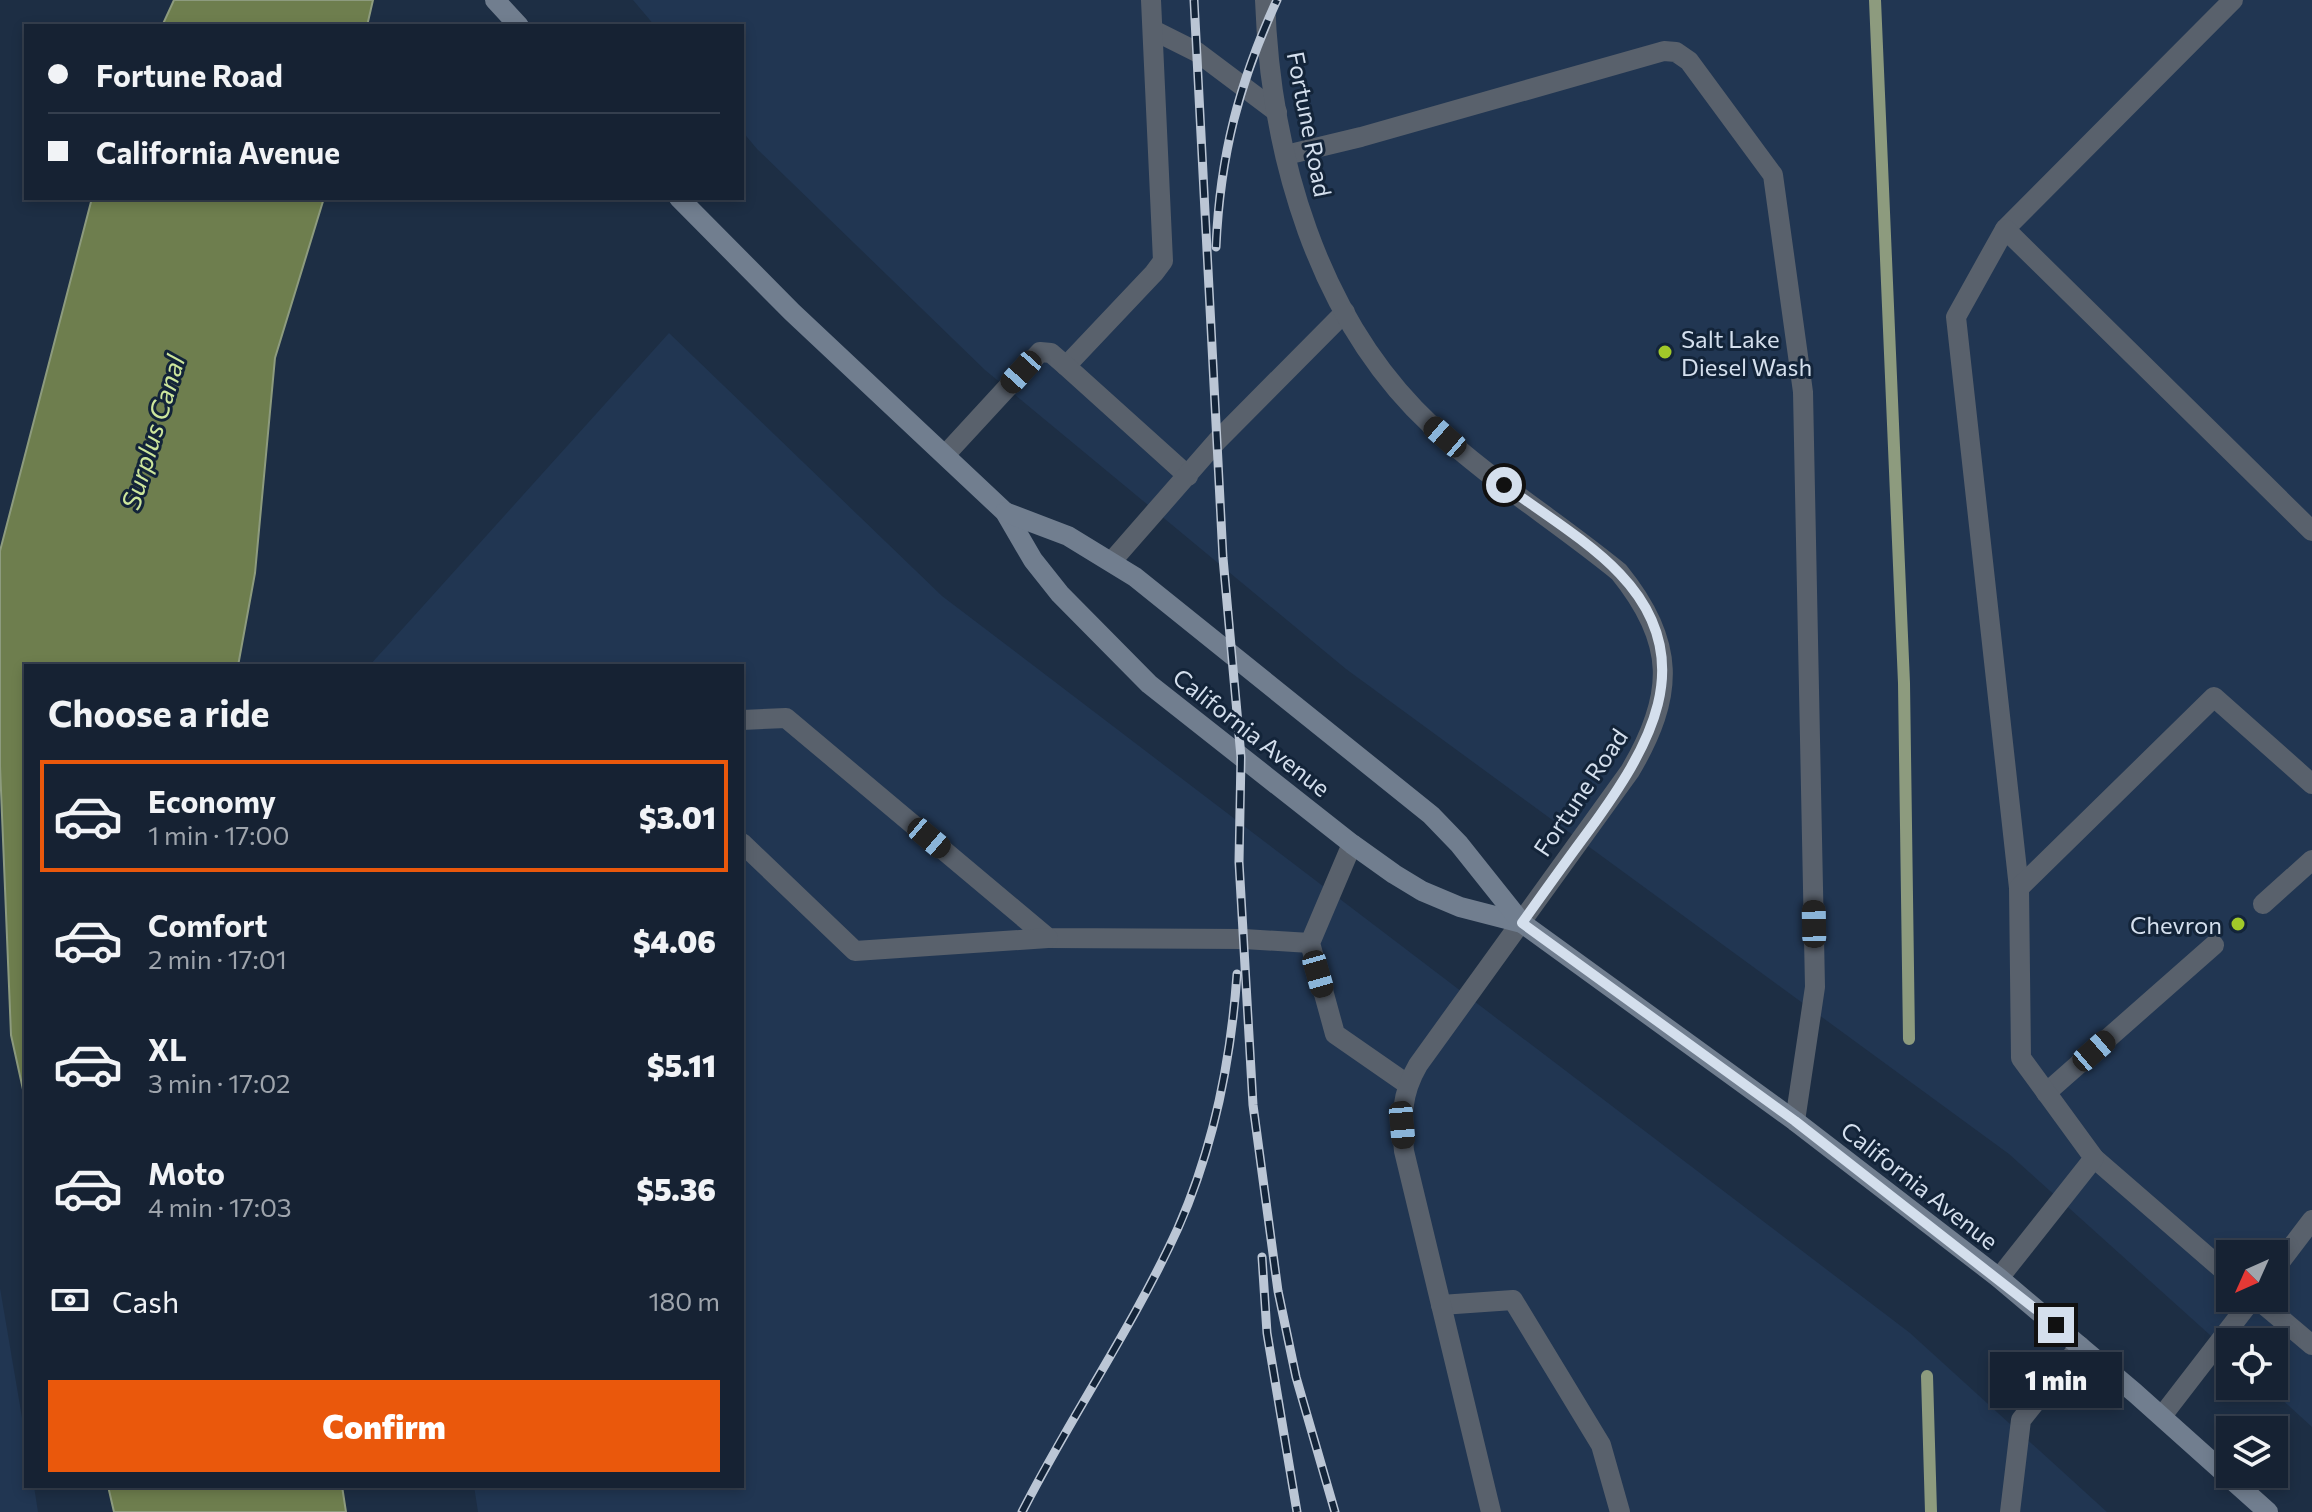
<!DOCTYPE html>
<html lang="en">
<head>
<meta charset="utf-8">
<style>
  :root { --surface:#162233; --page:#232f3f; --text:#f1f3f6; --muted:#9ea4ac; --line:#353f4e; --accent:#ea580c }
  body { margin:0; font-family:Commissioner,sans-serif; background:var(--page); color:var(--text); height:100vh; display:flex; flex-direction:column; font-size:30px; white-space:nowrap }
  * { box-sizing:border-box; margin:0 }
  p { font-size:26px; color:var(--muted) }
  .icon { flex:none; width:44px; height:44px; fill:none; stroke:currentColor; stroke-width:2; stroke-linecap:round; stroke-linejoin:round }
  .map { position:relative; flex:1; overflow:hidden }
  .drawer { position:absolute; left:24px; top:664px; width:720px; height:824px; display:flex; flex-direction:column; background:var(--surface); border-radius:0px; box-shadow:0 4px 12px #0003,0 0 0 2px var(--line) }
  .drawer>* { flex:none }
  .top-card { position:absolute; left:24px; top:24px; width:720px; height:176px; border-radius:0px; box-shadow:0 4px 12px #0003,0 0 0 2px var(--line); display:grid; align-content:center; height:176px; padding:0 24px; background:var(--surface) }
  .needle { width:52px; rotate:225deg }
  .buttons { position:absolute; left:2216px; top:1240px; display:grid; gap:16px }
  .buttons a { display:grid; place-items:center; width:72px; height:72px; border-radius:0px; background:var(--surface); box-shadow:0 4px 12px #0003,0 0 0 2px var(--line); font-size:40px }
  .end { position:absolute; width:36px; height:36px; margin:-18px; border:10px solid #d4dfed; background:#111; box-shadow:0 0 0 4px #111 }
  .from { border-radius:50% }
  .bubble { position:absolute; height:56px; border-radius:0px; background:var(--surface); box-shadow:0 4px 12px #0003,0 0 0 2px var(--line); font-size:26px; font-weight:800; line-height:56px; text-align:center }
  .car { position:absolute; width:24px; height:48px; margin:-24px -12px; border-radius:10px; box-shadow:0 0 6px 2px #0007; background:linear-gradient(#222 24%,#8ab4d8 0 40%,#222 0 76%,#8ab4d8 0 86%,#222 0) }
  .top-card b { display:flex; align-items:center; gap:28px; height:76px; font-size:30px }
  .top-card b+b { border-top:2px solid var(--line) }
  .top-card i { width:20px; height:20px; background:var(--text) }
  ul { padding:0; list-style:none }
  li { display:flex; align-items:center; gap:24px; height:112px; margin:0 16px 12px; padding:0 8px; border:4px solid transparent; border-radius:0px }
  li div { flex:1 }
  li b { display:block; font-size:30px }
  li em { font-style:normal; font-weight:800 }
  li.on { border-color:var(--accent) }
  li>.icon { width:72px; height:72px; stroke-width:1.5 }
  h2 { padding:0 24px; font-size:36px; line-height:96px }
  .pay { display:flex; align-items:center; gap:20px; height:88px; padding:0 24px; font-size:30px }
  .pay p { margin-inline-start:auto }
  .cta { display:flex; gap:16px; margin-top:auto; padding:16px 24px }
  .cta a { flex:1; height:92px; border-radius:0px; background:var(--accent); color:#fff; font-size:32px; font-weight:800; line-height:92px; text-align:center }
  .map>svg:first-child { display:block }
  .built { fill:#213652; fill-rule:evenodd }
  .water { fill:#6e7e4e; stroke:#8d9b7e; stroke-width:2 }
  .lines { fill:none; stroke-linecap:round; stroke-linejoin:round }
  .stream { stroke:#8d9b7e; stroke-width:12 }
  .service { stroke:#59616c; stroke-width:20 }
  .minor { stroke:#59616c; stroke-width:20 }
  .secondary { stroke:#717e8f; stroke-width:20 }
  .rail-casing { stroke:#bbc6d5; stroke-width:9 }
  .rail { stroke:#132439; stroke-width:6; stroke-dasharray:18; stroke-linecap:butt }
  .route { stroke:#d4dfed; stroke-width:10 }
  .poi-dot { fill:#a1c929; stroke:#132439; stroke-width:3 }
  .labels { text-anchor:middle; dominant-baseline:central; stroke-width:6; stroke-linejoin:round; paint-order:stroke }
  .street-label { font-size:24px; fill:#d4dfed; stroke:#132439 }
  .poi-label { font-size:24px; fill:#d4dfed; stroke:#132439; text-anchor:start }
  .water-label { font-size:26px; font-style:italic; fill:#cee79c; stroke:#132439 }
</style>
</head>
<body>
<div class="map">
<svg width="2312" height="1512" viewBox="0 0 2312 1512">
  <rect width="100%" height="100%" fill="#1d2e44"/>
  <g class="built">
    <path d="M633,0h1679v1427l-45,-41h7v-44h-44v11l-221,-199 -663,-485 -361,-299 -228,-221 -15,-18v-105h-87zM2230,1254h44v44h-44z"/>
    <path d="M669,333l273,263 968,737 197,179h-1629l-4,-26h268v-820h-373z"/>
    <path d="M0,1288l26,153v45h8l4,26h-38z"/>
  </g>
  <g class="water">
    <path d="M174,0h199l-6,26h-205z"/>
    <path d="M92,198h232l-49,160 -20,215 -17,93h-212v437l-15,-68 -11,-269v-215z"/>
    <path d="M108,1486h234l4,26h-232z"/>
  </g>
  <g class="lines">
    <g class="stream">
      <path d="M1875,0l29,683 5,356"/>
      <path d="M1927,1376l4,136"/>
    </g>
    <g class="service">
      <path d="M1153,30l44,22 80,60"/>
      <path d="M1286,155l75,-18 303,-86 12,1 13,9 84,114 30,217 12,595 -20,134"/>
      <path d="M2005,229l228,-229"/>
      <path d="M1066,366l88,-93 9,-12 -12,-261"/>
      <path d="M946,454l94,-102 11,1 15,13 122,110"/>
      <path d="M1112,561l105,-120 128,-129"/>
      <path d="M742,720l44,-2 262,220 196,1 66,4"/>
      <path d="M742,843l113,108 193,-13"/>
      <path d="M1352,844l-42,99 25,91 72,50"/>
      <path d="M2019,888l-63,-571 49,-88 307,302"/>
      <path d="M2263,904l49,-44"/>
      <path d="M2046,1093l168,-148"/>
      <path d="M2094,1158l136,118"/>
      <path d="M2274,1270l38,-50"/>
      <path d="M1999,1278l95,-120 -73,-100 -2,-170 195,-191 98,87"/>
      <path d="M2256,1298l56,47"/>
      <path d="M1441,1305l72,-5 88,145 19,67"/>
      <path d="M2162,1416l91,-118"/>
      <path d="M2010,1512l11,-92 59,-74"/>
    </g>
    <path class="minor" d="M1265,0c5,153 52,319 167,426 58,54 126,96 187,146 57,70 56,123 11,199l-212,294c-17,29 -17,54 -14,86l87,361"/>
    <g class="secondary">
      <path d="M495,0l24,26"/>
      <path d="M679,198l113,114 213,200 28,48 27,34 89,90 203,160 42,30 28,17 38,16 62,16"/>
      <path d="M1005,512l63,24 67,41 296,238 28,29 63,79 273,198 204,157 136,115 133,119"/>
    </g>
    <defs>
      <g id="rail">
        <path d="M1194,0l29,558 18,199 -2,105 14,243 25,186 18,86 39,135"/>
        <path d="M1216,247c4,-92 23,-164 61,-247"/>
        <path d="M1262,1257l5,76 30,179"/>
        <path d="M1022,1512c49,-96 111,-185 156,-284 35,-79 53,-168 59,-254"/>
      </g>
    </defs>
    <use href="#rail" class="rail-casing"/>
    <use href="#rail" class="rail"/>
  </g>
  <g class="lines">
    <path class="route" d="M1504,485c37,27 86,57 116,89 83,87 28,175 -30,255 -23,31 -46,63 -68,94l273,198 261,204"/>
  </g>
  <g class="poi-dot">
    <circle cx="1665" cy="352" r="8"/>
    <circle cx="2238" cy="924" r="8"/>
  </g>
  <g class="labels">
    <g class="street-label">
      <text transform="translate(1310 124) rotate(79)">Fortune Road</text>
      <text transform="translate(1252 732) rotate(38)">California Avenue</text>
      <text transform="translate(1580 792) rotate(-56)">Fortune Road</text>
      <text transform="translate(1920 1185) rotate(38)">California Avenue</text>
    </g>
    <g class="poi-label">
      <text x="1681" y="338">Salt Lake<tspan x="1681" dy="28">Diesel Wash</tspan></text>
      <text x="2222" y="924" text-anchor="end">Chevron</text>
    </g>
    <g class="water-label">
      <text transform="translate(152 432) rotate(-73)">Surplus Canal</text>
    </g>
  </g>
</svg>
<div class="buttons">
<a><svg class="needle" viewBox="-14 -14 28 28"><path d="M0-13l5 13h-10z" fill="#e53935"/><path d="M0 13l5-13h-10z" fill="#9ea4ac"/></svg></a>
<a><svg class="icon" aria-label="locate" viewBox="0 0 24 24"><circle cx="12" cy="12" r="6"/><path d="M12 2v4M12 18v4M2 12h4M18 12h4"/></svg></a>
<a><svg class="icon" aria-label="layers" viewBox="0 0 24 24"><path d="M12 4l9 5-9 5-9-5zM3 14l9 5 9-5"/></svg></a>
</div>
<i class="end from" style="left:1504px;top:485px"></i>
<i class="end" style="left:2056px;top:1325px"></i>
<div class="bubble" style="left:1990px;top:1352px;width:132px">1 min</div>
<i class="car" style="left:1021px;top:372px;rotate:222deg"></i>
<i class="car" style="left:1445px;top:437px;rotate:311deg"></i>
<i class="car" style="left:929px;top:838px;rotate:130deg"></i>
<i class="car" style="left:1814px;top:924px;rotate:359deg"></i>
<i class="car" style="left:1318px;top:974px;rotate:164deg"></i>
<i class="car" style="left:2094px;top:1051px;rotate:49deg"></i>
<i class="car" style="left:1402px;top:1125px;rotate:175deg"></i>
<div class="top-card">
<b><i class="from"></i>Fortune Road</b>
<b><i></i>California Avenue</b>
</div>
<section class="drawer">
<h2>Choose a ride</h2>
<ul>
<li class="on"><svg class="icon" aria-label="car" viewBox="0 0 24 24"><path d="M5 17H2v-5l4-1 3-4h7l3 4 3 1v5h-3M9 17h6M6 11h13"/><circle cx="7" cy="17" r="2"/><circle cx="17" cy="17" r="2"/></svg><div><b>Economy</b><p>1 min · 17:00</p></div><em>$3.01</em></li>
<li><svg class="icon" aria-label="car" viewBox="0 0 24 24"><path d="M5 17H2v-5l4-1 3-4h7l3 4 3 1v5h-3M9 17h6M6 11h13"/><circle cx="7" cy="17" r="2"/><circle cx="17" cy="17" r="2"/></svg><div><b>Comfort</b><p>2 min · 17:01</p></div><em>$4.06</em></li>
<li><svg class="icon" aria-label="car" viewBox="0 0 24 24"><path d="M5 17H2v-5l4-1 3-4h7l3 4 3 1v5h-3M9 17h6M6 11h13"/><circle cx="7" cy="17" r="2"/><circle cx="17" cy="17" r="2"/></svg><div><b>XL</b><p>3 min · 17:02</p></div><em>$5.11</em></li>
<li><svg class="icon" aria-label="car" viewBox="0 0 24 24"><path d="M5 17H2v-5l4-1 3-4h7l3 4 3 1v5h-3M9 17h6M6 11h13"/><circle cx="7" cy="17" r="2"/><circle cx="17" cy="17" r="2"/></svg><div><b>Moto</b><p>4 min · 17:03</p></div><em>$5.36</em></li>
</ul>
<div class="pay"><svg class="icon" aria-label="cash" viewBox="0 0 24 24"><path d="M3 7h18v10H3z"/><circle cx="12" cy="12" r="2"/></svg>Cash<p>180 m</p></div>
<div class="cta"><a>Confirm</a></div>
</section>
</div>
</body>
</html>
